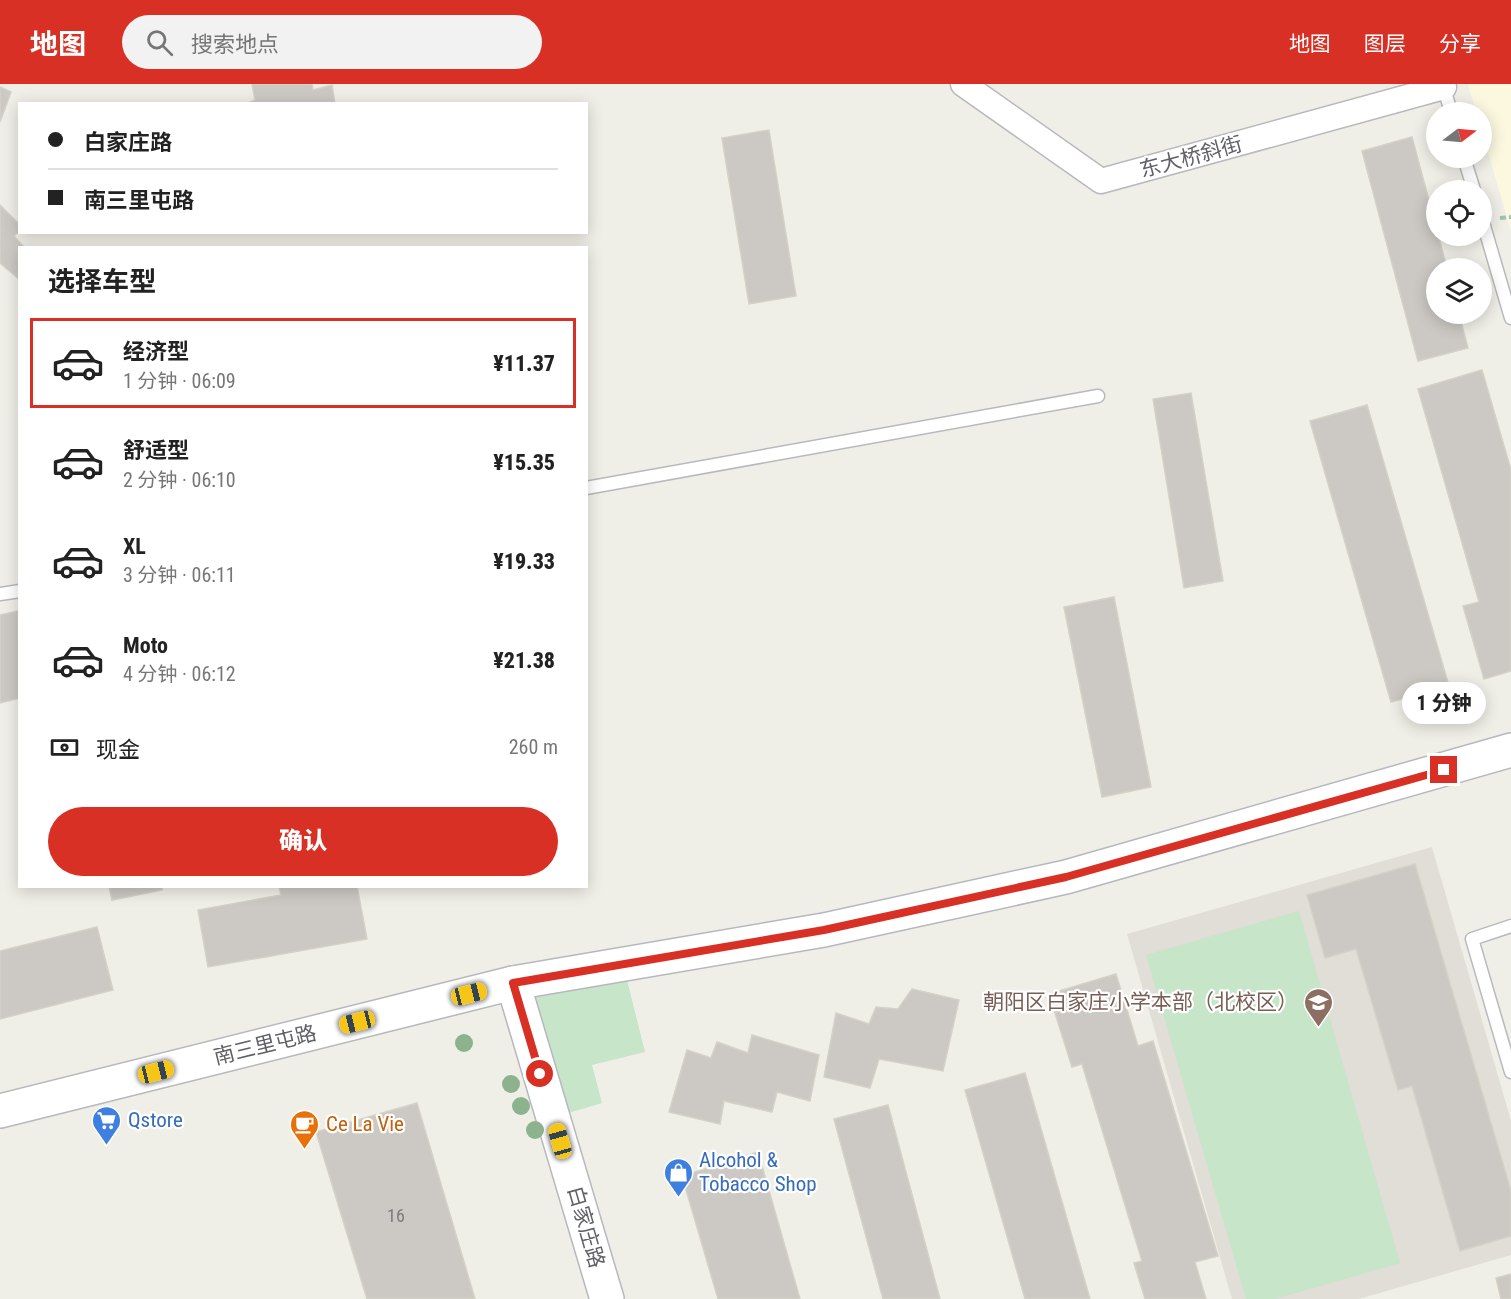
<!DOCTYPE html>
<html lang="zh">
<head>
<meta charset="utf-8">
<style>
  :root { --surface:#fff; --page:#f2f2f2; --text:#222; --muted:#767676; --line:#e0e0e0; --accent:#d93025 }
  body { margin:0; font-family:"Roboto Condensed","Noto Sans SC",sans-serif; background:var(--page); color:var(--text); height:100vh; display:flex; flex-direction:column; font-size:22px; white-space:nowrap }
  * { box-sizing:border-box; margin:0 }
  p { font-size:20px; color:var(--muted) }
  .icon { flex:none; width:33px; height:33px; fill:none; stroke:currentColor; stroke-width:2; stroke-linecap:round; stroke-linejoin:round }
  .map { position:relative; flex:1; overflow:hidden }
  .side { position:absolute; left:18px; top:162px; width:570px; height:642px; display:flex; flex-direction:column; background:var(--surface); border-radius:0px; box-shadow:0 3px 15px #0003 }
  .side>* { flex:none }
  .hud { position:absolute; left:18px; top:18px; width:570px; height:132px; border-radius:0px; box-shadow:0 3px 15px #0003; display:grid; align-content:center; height:132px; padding:0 30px; background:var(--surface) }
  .needle { width:39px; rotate:74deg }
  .controls { position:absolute; left:1426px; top:18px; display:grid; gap:12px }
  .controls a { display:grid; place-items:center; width:66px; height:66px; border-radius:50%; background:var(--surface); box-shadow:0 3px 15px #0003; font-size:30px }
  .end { position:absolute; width:27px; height:27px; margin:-14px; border:8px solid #d93025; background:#fff; box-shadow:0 0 0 3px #fff }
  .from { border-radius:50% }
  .bubble { position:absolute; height:42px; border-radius:21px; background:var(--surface); box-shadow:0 3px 15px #0003; font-size:20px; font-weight:800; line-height:42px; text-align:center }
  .car { position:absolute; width:18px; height:36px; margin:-18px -9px; border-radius:8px; box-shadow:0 0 4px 2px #0007; background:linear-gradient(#f5c518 24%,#345 0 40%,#f5c518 0 76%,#345 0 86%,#f5c518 0) }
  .hud b { display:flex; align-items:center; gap:21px; height:57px; font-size:22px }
  .hud b+b { border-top:2px solid var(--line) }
  .hud i { width:15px; height:15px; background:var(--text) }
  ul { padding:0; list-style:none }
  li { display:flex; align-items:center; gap:18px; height:90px; margin:0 12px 9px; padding:0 18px; border:3px solid transparent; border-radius:0px }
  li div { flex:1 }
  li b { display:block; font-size:22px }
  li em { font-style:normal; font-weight:800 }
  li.current { border-color:var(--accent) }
  li>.icon { width:54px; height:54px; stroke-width:1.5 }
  h2 { padding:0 30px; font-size:27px; line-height:72px }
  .pay { display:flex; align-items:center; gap:15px; height:66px; padding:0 30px; font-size:22px }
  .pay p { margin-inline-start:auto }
  .button { display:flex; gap:12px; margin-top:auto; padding:12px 30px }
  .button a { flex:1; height:69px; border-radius:36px; background:var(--accent); color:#fff; font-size:24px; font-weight:800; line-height:69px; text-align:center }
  header { display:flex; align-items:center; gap:36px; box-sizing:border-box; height:84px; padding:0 30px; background:var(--accent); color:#fff }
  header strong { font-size:28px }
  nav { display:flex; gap:33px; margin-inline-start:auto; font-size:21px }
  .search { width:420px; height:54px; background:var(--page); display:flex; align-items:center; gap:15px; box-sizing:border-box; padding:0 21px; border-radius:33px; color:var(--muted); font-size:22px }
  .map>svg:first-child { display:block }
  .commercial { fill:#fcf8e0 }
  .education { fill:#e0ded6 }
  .green { fill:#c6e5c9 }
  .building { fill:#ccc9c4; stroke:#d4d1c6; stroke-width:1.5 }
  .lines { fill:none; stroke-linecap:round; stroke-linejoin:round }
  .lane-casing { stroke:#b7b9bd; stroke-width:15 }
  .street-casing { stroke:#b7b9bd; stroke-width:27 }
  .secondary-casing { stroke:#b6b8be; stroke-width:36 }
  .path { stroke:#9ec4ac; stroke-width:4; stroke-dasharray:6 3; stroke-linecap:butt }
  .lane { stroke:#fff; stroke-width:12 }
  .street { stroke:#fff; stroke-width:24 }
  .secondary { stroke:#fff; stroke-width:33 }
  .tree { fill:#8cb38d }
  .route { stroke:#d93025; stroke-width:8 }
  .labels { text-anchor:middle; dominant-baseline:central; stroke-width:4.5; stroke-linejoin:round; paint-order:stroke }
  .number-label { font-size:18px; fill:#7a7b7e }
  .street-label { font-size:21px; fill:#5f6167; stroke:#fff }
  .education-label { font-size:21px; fill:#785e54; stroke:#fff; text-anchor:end }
  .shop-label { font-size:21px; fill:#366cbe; stroke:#fff; text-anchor:start }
  .food-label { font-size:21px; fill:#c56008; stroke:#fff; text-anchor:start }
</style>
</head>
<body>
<header>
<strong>地图</strong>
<div class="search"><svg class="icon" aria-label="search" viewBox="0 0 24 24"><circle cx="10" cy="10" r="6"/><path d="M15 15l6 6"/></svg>搜索地点</div>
<nav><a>地图</a><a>图层</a><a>分享</a></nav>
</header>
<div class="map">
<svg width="1511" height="1215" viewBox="0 0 1511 1215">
  <rect width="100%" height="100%" fill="#f0efe7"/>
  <path class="commercial" d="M1468,0h43v147l-29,-99v-20h-6z"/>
  <path class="education" d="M1432,763l79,274v134l-152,44h-127l-105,-365z"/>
  <g class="green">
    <path d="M1299,827l101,352 -125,36h-29l-100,-344z"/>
    <path d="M627,896l18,72 -53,13 10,38 -37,11 -33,-121z"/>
  </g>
  <g class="building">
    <path d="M252,0h60l1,6 19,-5 3,19h-89l9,-4z"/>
    <path d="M0,3l11,5 -11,30z"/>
    <path d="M769,46l27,166 -47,8 -27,-166z"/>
    <path d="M1412,53l35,131h-10v46h22l9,34 -50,13 -56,-210z"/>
    <path d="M0,121l20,20v6l-6,5 11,12h-5v32l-20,-17z"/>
    <path d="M1482,286l29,100v201l-27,8 -21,-73 16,-4 -61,-213z"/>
    <path d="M1191,309l32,188 -39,7 -31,-189z"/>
    <path d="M1367,321l82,281 -58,16 -81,-281z"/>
    <path d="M1114,513l37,190 -49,10 -38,-190z"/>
    <path d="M18,527l2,87 -20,5v-88z"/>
    <path d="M1415,780l96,327v45l-51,15 -48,-165 -14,4 -42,-141 -31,9 -18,-63z"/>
    <path d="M109,802h53v4l-50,10z"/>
    <path d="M279,802h78l10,53 -159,28 -10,-57 83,-15z"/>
    <path d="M97,843l16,63 -113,29v-68z"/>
    <path d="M1116,890l22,72 15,-5 65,215 -23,6 11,37h-61l-11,-36 8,-2 -60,-197 -10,3 -23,-73z"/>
    <path d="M912,905l47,11 -16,71 -64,-12 -9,29 -46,-11 12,-64 33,11 7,-17 22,2z"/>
    <path d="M752,951l67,20 -9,46 -33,-9 -5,20 -48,-11 -4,23 -51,-12 18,-62 24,8 6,-16 31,11z"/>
    <path d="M1025,989l65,226h-65l-60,-209z"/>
    <path d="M417,1019l58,196h-108l-51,-167z"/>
    <path d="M888,1021l52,194h-57l-49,-180z"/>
    <path d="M758,1068l42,147h-82l-36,-123z"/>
    <path d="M1511,1190v25h-10l-5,-21z"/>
  </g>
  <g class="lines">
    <defs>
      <g id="lane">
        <path d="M1443,1l8,27"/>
        <path d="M1464,74l10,32"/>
        <path d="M1482,135l29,99"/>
        <path d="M586,404l512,-92"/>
        <path d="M0,510l20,-3"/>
        <path d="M1511,842l-39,13 39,133"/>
      </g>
      <path id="street" d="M963,0l138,97 343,-94"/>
      <g id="secondary">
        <path d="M513,899l94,316"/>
        <path d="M0,1027l513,-128 311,-53 242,-53 445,-127"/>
      </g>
    </defs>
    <use href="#lane" class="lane-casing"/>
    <use href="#street" class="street-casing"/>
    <use href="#secondary" class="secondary-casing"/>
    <path class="path" d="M1500,134l11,-1"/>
    <use href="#lane" class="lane"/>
    <use href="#street" class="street"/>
    <use href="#secondary" class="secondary"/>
  </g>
  <g class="tree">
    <circle cx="464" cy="959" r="9"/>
    <circle cx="511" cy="1000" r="9"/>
    <circle cx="521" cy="1022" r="9"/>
    <circle cx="535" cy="1046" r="9"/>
  </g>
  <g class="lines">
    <path class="route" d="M540,990l-27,-91 311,-53 242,-53 378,-107"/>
  </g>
  <defs>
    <symbol id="school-pin" viewBox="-11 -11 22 30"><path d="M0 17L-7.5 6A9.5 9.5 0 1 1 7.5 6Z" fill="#8d6e63" stroke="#fff"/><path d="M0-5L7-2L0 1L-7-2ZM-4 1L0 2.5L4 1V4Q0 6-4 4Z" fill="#fff"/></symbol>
    <symbol id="supermarket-pin" viewBox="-11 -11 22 30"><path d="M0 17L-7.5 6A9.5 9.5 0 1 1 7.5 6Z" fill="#3f7fe0" stroke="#fff"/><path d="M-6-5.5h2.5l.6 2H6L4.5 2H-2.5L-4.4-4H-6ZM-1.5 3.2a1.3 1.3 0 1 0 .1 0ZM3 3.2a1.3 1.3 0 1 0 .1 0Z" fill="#fff"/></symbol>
    <symbol id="cafe-pin" viewBox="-11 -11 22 30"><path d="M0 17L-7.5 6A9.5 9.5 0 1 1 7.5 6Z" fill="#e8710a" stroke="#fff"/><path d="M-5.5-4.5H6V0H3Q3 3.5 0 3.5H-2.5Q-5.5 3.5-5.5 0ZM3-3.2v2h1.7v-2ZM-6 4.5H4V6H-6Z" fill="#fff"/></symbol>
    <symbol id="shop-pin" viewBox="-11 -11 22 30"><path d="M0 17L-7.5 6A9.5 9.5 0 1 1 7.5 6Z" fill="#3f7fe0" stroke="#fff"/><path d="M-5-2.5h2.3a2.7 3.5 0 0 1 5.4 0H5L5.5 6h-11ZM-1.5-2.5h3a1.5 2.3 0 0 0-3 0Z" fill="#fff"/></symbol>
  </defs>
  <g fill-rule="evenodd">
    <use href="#school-pin" x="1302" y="902" width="33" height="45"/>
    <use href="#supermarket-pin" x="90" y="1020" width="33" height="45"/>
    <use href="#cafe-pin" x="288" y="1024" width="33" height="45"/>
    <use href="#shop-pin" x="662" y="1072" width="33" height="45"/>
  </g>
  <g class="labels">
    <g class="number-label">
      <text x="396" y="1131">16</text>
    </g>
    <g class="street-label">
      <text transform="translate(1191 73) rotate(-15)">东大桥斜街</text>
      <text transform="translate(265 961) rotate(-14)">南三里屯路</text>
      <text transform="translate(586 1143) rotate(74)">白家庄路</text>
    </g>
    <g class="education-label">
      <text x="1298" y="918">朝阳区白家庄小学本部（北校区）</text>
    </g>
    <g class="shop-label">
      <text x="128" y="1036">Qstore</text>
      <text x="699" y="1076">Alcohol &amp;<tspan x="699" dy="24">Tobacco Shop</tspan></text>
    </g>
    <g class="food-label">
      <text x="326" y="1040">Ce La Vie</text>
    </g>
  </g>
</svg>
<div class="controls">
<a><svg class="needle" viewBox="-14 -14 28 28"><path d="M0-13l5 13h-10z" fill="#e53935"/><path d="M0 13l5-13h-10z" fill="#767676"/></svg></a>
<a><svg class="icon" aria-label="locate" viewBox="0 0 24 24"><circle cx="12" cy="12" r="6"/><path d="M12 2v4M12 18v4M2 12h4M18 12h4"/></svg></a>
<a><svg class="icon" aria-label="layers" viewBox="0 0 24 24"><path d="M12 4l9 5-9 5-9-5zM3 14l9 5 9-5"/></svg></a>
</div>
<i class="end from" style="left:540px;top:990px"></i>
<i class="end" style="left:1444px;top:686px"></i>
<div class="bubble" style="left:1402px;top:598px;width:84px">1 分钟</div>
<i class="car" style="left:469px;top:910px;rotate:76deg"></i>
<i class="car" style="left:357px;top:938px;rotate:256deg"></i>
<i class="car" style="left:156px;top:988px;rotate:76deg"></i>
<i class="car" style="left:560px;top:1057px;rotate:344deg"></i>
<div class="hud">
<b><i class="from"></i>白家庄路</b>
<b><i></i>南三里屯路</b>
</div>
<section class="side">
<h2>选择车型</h2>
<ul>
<li class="current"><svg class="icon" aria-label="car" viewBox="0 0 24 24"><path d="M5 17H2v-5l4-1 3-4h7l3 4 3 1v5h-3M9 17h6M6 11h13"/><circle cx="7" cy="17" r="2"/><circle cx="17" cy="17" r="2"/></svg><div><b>经济型</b><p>1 分钟 · 06:09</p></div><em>¥11.37</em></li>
<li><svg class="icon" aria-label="car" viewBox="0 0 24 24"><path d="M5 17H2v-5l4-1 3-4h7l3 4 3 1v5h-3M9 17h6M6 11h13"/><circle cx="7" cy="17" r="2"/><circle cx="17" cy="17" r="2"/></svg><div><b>舒适型</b><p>2 分钟 · 06:10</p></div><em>¥15.35</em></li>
<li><svg class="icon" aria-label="car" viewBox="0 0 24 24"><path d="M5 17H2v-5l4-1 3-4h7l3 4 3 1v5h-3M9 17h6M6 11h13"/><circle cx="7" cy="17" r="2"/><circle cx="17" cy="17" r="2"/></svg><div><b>XL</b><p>3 分钟 · 06:11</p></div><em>¥19.33</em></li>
<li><svg class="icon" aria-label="car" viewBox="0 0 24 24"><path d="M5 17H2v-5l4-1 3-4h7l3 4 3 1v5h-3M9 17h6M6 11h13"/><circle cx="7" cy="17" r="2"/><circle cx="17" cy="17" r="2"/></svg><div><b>Moto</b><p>4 分钟 · 06:12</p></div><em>¥21.38</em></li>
</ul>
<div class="pay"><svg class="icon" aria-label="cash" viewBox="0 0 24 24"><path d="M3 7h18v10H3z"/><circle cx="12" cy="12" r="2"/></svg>现金<p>260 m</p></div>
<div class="button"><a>确认</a></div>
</section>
</div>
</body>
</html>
